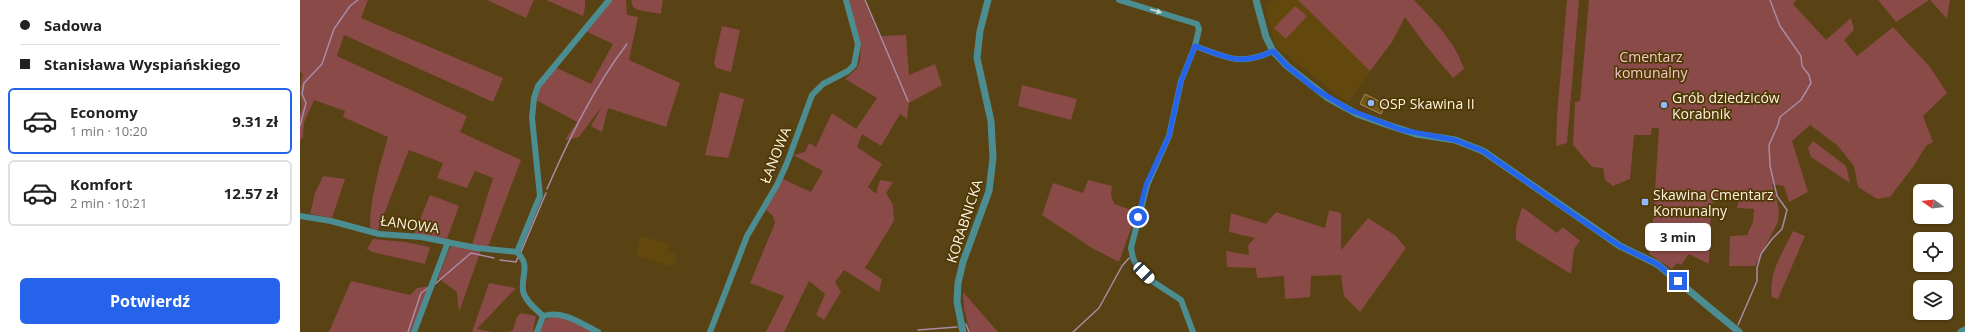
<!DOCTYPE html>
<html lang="pl">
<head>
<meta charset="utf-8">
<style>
  :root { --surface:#fff; --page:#f6f6f6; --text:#222; --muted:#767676; --line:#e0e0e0; --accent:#2563eb }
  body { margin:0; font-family:"Open Sans",sans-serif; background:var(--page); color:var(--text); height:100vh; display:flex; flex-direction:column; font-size:15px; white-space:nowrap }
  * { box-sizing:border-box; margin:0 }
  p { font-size:13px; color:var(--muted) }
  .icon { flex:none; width:22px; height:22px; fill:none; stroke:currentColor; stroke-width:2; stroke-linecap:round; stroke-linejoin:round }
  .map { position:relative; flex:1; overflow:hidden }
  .panel { display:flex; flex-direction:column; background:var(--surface); width:300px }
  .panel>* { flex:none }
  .hud { display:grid; align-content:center; height:88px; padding:0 20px; background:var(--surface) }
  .needle { width:26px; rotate:284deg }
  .controls { position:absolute; left:1613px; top:184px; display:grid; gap:8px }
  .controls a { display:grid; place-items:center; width:40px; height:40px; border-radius:6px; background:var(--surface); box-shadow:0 1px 3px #0004; font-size:20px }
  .end { position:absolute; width:18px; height:18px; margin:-9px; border:5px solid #2563eb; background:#fff; box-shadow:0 0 0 2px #fff }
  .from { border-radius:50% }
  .bubble { position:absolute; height:28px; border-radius:6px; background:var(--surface); box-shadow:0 1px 3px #0004; font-size:13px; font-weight:700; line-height:28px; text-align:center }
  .car { position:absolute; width:12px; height:24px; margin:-12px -6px; border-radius:5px; box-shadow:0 0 3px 1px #0007; background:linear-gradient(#fff 24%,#345 0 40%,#fff 0 76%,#345 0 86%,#fff 0) }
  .hud b { display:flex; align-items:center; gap:14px; height:38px; font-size:15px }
  .hud b+b { border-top:1px solid var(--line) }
  .hud i { width:10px; height:10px; background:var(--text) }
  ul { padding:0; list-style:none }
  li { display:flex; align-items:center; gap:12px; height:66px; margin:0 8px 6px; padding:0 12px; border:2px solid var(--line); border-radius:6px }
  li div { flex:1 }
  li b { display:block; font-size:15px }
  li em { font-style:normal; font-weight:700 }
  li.on { border-color:var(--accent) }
  li>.icon { width:36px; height:36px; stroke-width:1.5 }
  .action { display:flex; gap:8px; margin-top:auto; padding:8px 20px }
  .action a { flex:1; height:46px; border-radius:6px; background:var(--accent); color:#fff; font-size:16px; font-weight:700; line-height:46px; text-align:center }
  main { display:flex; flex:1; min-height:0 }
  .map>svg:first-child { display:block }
  .built { fill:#62480d }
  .green { fill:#894a48 }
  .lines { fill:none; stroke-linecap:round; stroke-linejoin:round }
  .stream { stroke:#aa8aa5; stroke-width:1.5 }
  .building { fill:#745615; stroke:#a48b5d }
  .minor { stroke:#4c8d92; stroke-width:6 }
  .tertiary { stroke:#4c8d92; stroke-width:7 }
  .oneway { fill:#d2dacc }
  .route { stroke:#2563eb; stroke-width:5 }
  .poi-dot { fill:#92b7fd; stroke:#4e3805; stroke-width:1.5 }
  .labels { text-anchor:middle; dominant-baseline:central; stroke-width:3.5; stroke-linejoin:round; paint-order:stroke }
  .park-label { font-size:14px; fill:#f2c9c6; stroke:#4e3805 }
  .poi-label { font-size:14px; fill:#fef4e0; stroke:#4e3805; text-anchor:start }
  .street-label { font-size:14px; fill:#fef4e0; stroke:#4e3805 }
</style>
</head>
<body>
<main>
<section class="panel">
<div class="hud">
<b><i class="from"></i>Sadowa</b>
<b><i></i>Stanisława Wyspiańskiego</b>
</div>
<ul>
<li class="on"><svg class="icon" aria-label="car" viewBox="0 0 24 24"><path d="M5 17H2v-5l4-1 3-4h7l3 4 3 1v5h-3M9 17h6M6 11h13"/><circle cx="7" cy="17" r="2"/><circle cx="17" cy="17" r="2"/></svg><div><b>Economy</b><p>1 min · 10:20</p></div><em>9.31 zł</em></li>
<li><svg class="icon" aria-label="car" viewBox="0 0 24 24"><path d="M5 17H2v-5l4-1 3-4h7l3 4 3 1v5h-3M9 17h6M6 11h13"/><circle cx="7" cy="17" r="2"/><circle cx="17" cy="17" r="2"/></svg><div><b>Komfort</b><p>2 min · 10:21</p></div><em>12.57 zł</em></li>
</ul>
<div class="action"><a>Potwierdź</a></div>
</section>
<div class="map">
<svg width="1665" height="332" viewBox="0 0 1665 332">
  <rect width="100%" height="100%" fill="#594213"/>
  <g class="built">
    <path d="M975,0h23l72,71 -22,32 -72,-56 -11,-42z"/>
    <path d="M340,236l29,7 -3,8 11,4 -4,12 -37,-12z"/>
  </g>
  <g class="green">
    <path d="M0,0h68l-7,18 142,60 -10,24 -149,-67 -7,21 130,60 -7,16 61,28 -33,87 -16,-2 21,-67 -18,-7 -8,17 -30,-10 6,-15 -34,-13 -32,82 -7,-5c0,-30 10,-62 18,-90l-45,-20 2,-6 -31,-11 -10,23 -1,14 -3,3v-26l2,-7c-2,-11 -2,-23 1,-33l-3,-2z"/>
    <path d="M187,0h47l-8,18z"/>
    <path d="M246,0h39v7l-2,9z"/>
    <path d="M312,0h14l1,15 11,2 -9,43 51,23 -14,44 -58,-19 -6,24 -11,-6 11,-20 -23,31 -14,3 12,-18 -41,-22 2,-9 17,-24 36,17 22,-40 -28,-13z"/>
    <path d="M331,0h32l-2,14 -23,-4 -5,-3z"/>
    <path d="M548,0h16l15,36 27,-1 3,40 26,-11 7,21 -33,18 -2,16 -7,-5 -19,32 -19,-12 -5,13 25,17 -14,23 8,7 4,-14 13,2 -7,11 7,12 1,16 -29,47 17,11 -3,13 -35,-22 -9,12 6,10 -17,28 -8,-5 9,-21 -16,-13 -25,51h-18l18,-36 -34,-13 25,-60 -2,-7 -7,-6 17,-31 28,13 12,-21 -30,-16 12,-3 4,-9 7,4 16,-34 24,16 21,-31 -32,-19c4,-4 9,-7 12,-11 10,-20 -4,-49 -9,-68z"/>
    <path d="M998,0h116c20,21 41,41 50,69l-11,9 -26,-31 -22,-30 -13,25 -22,29z"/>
    <path d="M1267,0h12l-12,143 -11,3 1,-31z"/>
    <path d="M1289,0h207l-3,4 33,36 25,-22 3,12 -10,10 13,16 36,-29 37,40 17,26 -24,23 10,26 -7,4 -13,21 -23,30 -13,2 -19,-12 -4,-21 -17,-21 -27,-20 -18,16 16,51 -19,10 -5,-16 -12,-2 7,25 -1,13 -23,44h-26l1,-30 17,-1 6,-13 1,-13 -17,-1 3,-11 -27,5 -2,5 -2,57 -20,-10 -8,11 -4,-2 -5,6 -23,-15 3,-18 7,-108h-7l-1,7h-17l-4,44 -17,7 -8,-6 -2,-12 -11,-1 -19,-22 2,-43 5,-1z"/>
    <path d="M1578,0h51l-33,22z"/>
    <path d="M1630,0h20l-3,19z"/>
    <path d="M995,6l12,10 -21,23 -12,-11z"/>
    <path d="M422,26l18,4 -9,42 -15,-4 -2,-5z"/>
    <path d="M722,85l55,14 -6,21 -53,-14z"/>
    <path d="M420,92l24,7 -11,43 -5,16 -23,-3z"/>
    <path d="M1513,141l33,25 4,17 -39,-26 -3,-9z"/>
    <path d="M23,176l22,3 -13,39 -22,-4 5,-21z"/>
    <path d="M788,180l24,6 -1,9 3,9 23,8 -18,50 -27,-14 -50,-33 11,-32 30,10z"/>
    <path d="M130,195l29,11 -12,33 -33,-5z"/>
    <path d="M1222,207l35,26 6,-6 17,14 -6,8 -3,25 -55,-34v-12z"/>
    <path d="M1029,210l12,3v37l27,-32 28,18 10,12 -46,64 -16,-16 -3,-21 -30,1 -1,21 -25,2 -1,-23 -27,2 -1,-10 -29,-1 -1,-16 23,4 -1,-10 7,-7 -26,-6 2,-19 35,11 10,-12 49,16z"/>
    <path d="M1493,231l12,5 -27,63 -6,-2c-4,-24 11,-45 21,-66z"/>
    <path d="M73,239l32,3 25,5 -5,17 -53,-12 -5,-3z"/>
    <path d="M151,245l30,5 -22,62 -2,-20 -19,-14z"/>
    <path d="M51,281l59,14 7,-7 13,-2 -19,46h-82z"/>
    <path d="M189,283l27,5 -39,41 15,3h-20z"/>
    <path d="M663,292l35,40h-28l-6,-23z"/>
    <path d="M221,313l15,3 -3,16h-24l4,-2 4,-13z"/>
    <path d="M254,316l9,1 30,15h-53l5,-12z"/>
  </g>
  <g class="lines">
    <g class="stream">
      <path d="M565,0l43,101"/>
      <path d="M0,126l6,-23 -4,-9 2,-11 18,-19 12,-35 16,-23 8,-6"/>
      <path d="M247,189c22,-50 47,-102 80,-145"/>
      <path d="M221,252l25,-59"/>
      <path d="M200,260l16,2 2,-5"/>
      <path d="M135,284l36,-31 23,5"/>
      <path d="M666,324l3,8"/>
      <path d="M1438,325l19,-44v-13l4,-14 11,-15 10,-10 5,-19 -10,-14 -7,-30 -1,-21 9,-20 2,-8 21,-17 10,-17 -2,-8 -7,-9 -1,-10 -21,-30 -10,-26"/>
      <path d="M618,330l39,-3"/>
      <path d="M108,332l13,-39 7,-5"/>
      <path d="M773,332l26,-24 23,-42 7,-8"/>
    </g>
  </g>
  <path class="building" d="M1065,94l21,11 -5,9 -21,-10z"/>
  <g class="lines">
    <g class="minor">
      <path d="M819,0l78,24 2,5 -4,17"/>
      <path d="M0,216l31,5 48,13 42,3 56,11 40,4"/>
      <path d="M243,316c-7,-7 -18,-15 -20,-25 -2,-17 8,-25 -6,-39l23,-56 -8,-78 2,-20 4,-12 71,-86"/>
      <path d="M243,316c20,-6 37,7 55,16"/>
      <path d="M114,332l34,-90"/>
      <path d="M237,332l6,-16"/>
      <path d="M410,332l37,-96 30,-51 10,-22 25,-68 11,-11 25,-13 6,-6 4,-21 -12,-44"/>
      <path d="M893,332l-12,-32 -29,-19 -15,-15 -4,-8 -2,-10 16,-63 22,-49 12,-55 14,-35c31,11 45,21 78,5"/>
    </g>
    <g class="tertiary">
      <path d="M956,0l10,37 7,14 14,15 41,32 29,16 31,11 28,9 39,6 28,11 137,95 37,18 82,68"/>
      <path d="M663,332l-6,-30 1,-19 5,-21 26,-71 4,-33 -2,-37 -14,-63 3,-27 8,-31"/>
      <path d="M1661,332l4,-2"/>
    </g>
  </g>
  <defs><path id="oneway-solid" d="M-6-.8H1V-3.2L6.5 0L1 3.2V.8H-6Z"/></defs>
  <use class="oneway" href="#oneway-solid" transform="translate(856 11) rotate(17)"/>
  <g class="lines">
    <path class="route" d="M838,217l8,-32 23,-49 12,-55 14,-35c31,11 45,21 78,5l14,15 28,23 35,21 52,20 53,10 28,11 110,77 27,18 37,18 21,17"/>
  </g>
  <g class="poi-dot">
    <circle cx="1071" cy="103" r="4"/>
    <circle cx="1364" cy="105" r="4"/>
    <rect x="1341" y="198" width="8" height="8" rx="2"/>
  </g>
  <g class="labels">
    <g class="park-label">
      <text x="1351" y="56">Cmentarz<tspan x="1351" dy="16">komunalny</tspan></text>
    </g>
    <g class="poi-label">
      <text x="1372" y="97">Grób dziedziców<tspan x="1372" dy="16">Korabnik</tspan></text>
      <text x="1079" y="103">OSP Skawina II</text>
      <text x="1353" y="194">Skawina Cmentarz<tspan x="1353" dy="16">Komunalny</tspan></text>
    </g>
    <g class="street-label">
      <text transform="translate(475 155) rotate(-68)">ŁANOWA</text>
      <text transform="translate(664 221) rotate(-72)">KORABNICKA</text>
      <text transform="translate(110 224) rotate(8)">ŁANOWA</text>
    </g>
  </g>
</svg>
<div class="controls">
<a><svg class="needle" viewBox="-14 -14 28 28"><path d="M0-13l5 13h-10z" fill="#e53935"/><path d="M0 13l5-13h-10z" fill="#767676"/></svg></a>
<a><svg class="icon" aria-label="locate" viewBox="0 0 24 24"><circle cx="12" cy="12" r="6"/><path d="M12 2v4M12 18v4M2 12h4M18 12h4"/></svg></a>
<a><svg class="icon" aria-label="layers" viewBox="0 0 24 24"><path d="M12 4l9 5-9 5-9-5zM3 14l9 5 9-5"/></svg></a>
</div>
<i class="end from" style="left:838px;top:217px"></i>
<i class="end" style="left:1378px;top:281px"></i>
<div class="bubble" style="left:1345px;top:223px;width:66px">3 min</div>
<i class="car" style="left:844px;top:273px;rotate:135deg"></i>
</div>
</main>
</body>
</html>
